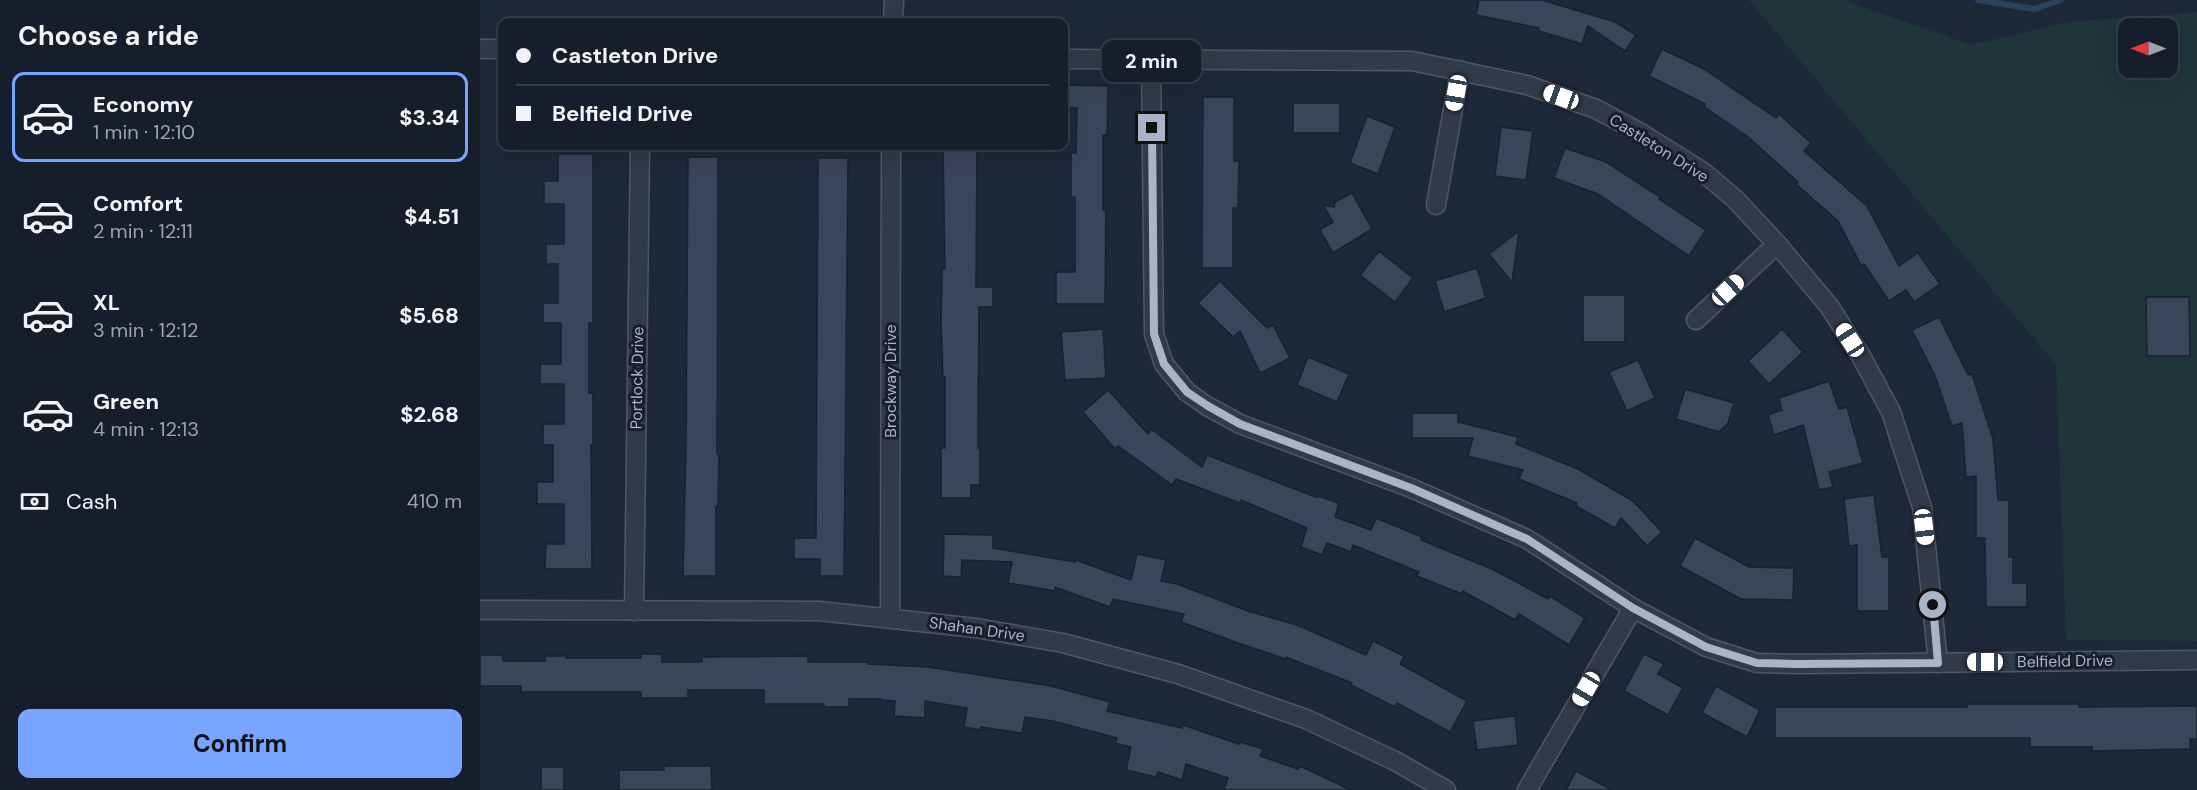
<!DOCTYPE html>
<html lang="en">
<head>
<meta charset="utf-8">
<style>
  :root { --surface:#161e2b; --page:#1f2733; --text:#f1f3f6; --muted:#9ea2a9; --line:#353c47; --accent:#77a5ff }
  body { margin:0; font-family:"DM Sans",sans-serif; background:var(--page); color:var(--text); height:100vh; display:flex; flex-direction:column; font-size:22px; white-space:nowrap }
  * { box-sizing:border-box; margin:0 }
  p { font-size:20px; color:var(--muted) }
  .icon { flex:none; width:33px; height:33px; fill:none; stroke:currentColor; stroke-width:2; stroke-linecap:round; stroke-linejoin:round }
  .map { position:relative; flex:1; overflow:hidden }
  .details { display:flex; flex-direction:column; background:var(--surface); width:480px }
  .details>* { flex:none }
  .guide { position:absolute; left:18px; top:18px; width:570px; height:132px; border-radius:12px; box-shadow:0 6px 24px #0002,0 0 0 2px var(--line); display:grid; align-content:center; height:132px; padding:0 18px; background:var(--surface) }
  .needle { width:39px; rotate:270deg }
  .buttons { position:absolute; left:1638px; top:18px; display:grid; gap:12px }
  .buttons a { display:grid; place-items:center; width:60px; height:60px; border-radius:12px; background:var(--surface); box-shadow:0 6px 24px #0002,0 0 0 2px var(--line); font-size:30px }
  .end { position:absolute; width:27px; height:27px; margin:-14px; border:8px solid #abb4c6; background:#111; box-shadow:0 0 0 3px #111 }
  .from { border-radius:50% }
  .bubble { position:absolute; height:42px; border-radius:12px; background:var(--surface); box-shadow:0 6px 24px #0002,0 0 0 2px var(--line); font-size:20px; font-weight:700; line-height:42px; text-align:center }
  .car { position:absolute; width:18px; height:36px; margin:-18px -9px; border-radius:8px; box-shadow:0 0 4px 2px #0007; background:linear-gradient(#fff 24%,#345 0 40%,#fff 0 76%,#345 0 86%,#fff 0) }
  .guide b { display:flex; align-items:center; gap:21px; height:57px; font-size:22px }
  .guide b+b { border-top:2px solid var(--line) }
  .guide i { width:15px; height:15px; background:var(--text) }
  ul { padding:0; list-style:none }
  li { display:flex; align-items:center; gap:18px; height:90px; margin:0 12px 9px; padding:0 6px; border:3px solid transparent; border-radius:12px }
  li div { flex:1 }
  li b { display:block; font-size:22px }
  li em { font-style:normal; font-weight:700 }
  li.current { border-color:var(--accent) }
  li>.icon { width:54px; height:54px; stroke-width:1.5 }
  h2 { padding:0 18px; font-size:27px; line-height:72px }
  .pay { display:flex; align-items:center; gap:15px; height:66px; padding:0 18px; font-size:22px }
  .pay p { margin-inline-start:auto }
  .action { display:flex; gap:12px; margin-top:auto; padding:12px 18px }
  .action a { flex:1; height:69px; border-radius:12px; background:var(--accent); color:#111; font-size:24px; font-weight:700; line-height:69px; text-align:center }
  main { display:flex; flex:1; min-height:0 }
  .map>svg:first-child { display:block }
  .green { fill:#1f353a; fill-rule:evenodd }
  .lines { fill:none; stroke-linecap:round; stroke-linejoin:round }
  .stream { stroke:#2d4060; stroke-width:6 }
  .building { fill:#394559; stroke:#19212f; stroke-width:1.5 }
  .street-casing { stroke:#4f5767; stroke-width:21 }
  .street { stroke:#313a49; stroke-width:18 }
  .route { stroke:#abb4c6; stroke-width:8 }
  .labels { text-anchor:middle; dominant-baseline:central; stroke-width:6; stroke-linejoin:round; paint-order:stroke }
  .street-label { font-size:16px; fill:#abb4c6; stroke:#171f2d }
</style>
</head>
<body>
<main>
<section class="details">
<h2>Choose a ride</h2>
<ul>
<li class="current"><svg class="icon" aria-label="car" viewBox="0 0 24 24"><path d="M5 17H2v-5l4-1 3-4h7l3 4 3 1v5h-3M9 17h6M6 11h13"/><circle cx="7" cy="17" r="2"/><circle cx="17" cy="17" r="2"/></svg><div><b>Economy</b><p>1 min · 12:10</p></div><em>$3.34</em></li>
<li><svg class="icon" aria-label="car" viewBox="0 0 24 24"><path d="M5 17H2v-5l4-1 3-4h7l3 4 3 1v5h-3M9 17h6M6 11h13"/><circle cx="7" cy="17" r="2"/><circle cx="17" cy="17" r="2"/></svg><div><b>Comfort</b><p>2 min · 12:11</p></div><em>$4.51</em></li>
<li><svg class="icon" aria-label="car" viewBox="0 0 24 24"><path d="M5 17H2v-5l4-1 3-4h7l3 4 3 1v5h-3M9 17h6M6 11h13"/><circle cx="7" cy="17" r="2"/><circle cx="17" cy="17" r="2"/></svg><div><b>XL</b><p>3 min · 12:12</p></div><em>$5.68</em></li>
<li><svg class="icon" aria-label="car" viewBox="0 0 24 24"><path d="M5 17H2v-5l4-1 3-4h7l3 4 3 1v5h-3M9 17h6M6 11h13"/><circle cx="7" cy="17" r="2"/><circle cx="17" cy="17" r="2"/></svg><div><b>Green</b><p>4 min · 12:13</p></div><em>$2.68</em></li>
</ul>
<div class="pay"><svg class="icon" aria-label="cash" viewBox="0 0 24 24"><path d="M3 7h18v10H3z"/><circle cx="12" cy="12" r="2"/></svg>Cash<p>410 m</p></div>
<div class="action"><a>Confirm</a></div>
</section>
<div class="map">
<svg width="1717" height="790" viewBox="0 0 1717 790">
  <rect width="100%" height="100%" fill="#1d2839"/>
  <path class="green" d="M1269,0h95l127,45 97,-23 129,-10v629l-131,-1 -10,-275zM1648,28h40v40h-40z"/>
  <g class="lines">
    <path class="stream" d="M1498,0l57,9 26,-9"/>
  </g>
  <g class="building">
    <path d="M999,0h63l73,22 21,13 -11,16 -37,-25 -6,18 -43,-13v-3l-63,-13z"/>
    <path d="M1182,49l42,20 72,49 3,-4 32,29 -7,8 63,55 32,60 19,-13 22,31 -26,18 -8,-12 -17,11 -25,-37 -3,1 -23,-44 -42,-37 2,-2 -51,-46 -43,-29 1,-3 -56,-28z"/>
    <path d="M584,85l44,1 -1,49h-4v75h3l-1,94h-49v-32h19v-75h-4v-44h5l1,-45h-13z"/>
    <path d="M723,97h31v64h5l-1,47h-5v60h-31z"/>
    <rect x="813" y="103" width="47" height="30"/>
    <path d="M887,116l28,11 -17,47 -28,-11z"/>
    <path d="M1021,127l32,4 -7,49 -31,-4z"/>
    <path d="M463,147h34l-1,140h17v20h-14l-1,141h2v37h-9v13h-30v-50h4v-71l-2,1 -2,-51 1,-58h3z"/>
    <path d="M1085,148l41,14 54,35 -1,2 47,31 -17,26 -91,-62 -44,-16z"/>
    <path d="M78,154h35v169h-4v70h4v52h-2l1,124h-47l1,-25h18v-40h-27v-22h16v-37h-10v-21h21v-40h-24v-20h21v-41h-18v-20h15v-39h-12v-20h18v-40h-20v-23h14z"/>
    <path d="M208,157h30l-1,297 2,1 -1,51h-2v70h-33l3,-135z"/>
    <path d="M338,158h30l-4,418h-24v-17h-26v-21h22z"/>
    <path d="M872,193l20,36 -39,24 -13,-23 13,-8 -10,-17 11,2 1,-5z"/>
    <path d="M1039,231l-7,51 -23,-28z"/>
    <path d="M899,251l34,27 -18,24 -35,-27z"/>
    <path d="M997,268l9,30 -42,14 -9,-31z"/>
    <path d="M740,281l47,47 6,-3 17,33 -30,15 -20,-42 -7,6 -35,-34z"/>
    <rect x="1103" y="295" width="42" height="47"/>
    <path d="M1666,297h43l1,59h-43z"/>
    <path d="M1459,317l29,58 4,-1 21,65 5,61h11v57h4v26h14v24h-41l-1,-69h-9v-62l-10,1 -4,-54 -10,3 -16,-48 -24,-48z"/>
    <path d="M623,329l3,49 -41,2 -4,-48z"/>
    <path d="M1302,329l21,23 -34,32 -21,-23z"/>
    <path d="M828,357l41,17 -12,28 -40,-17z"/>
    <path d="M1158,360l17,38 -28,13 -18,-39z"/>
    <path d="M1349,381l10,28 8,-2 16,56 -34,9 4,15 -14,3 -16,-65 -29,10 -6,-20 14,-5 -3,-12z"/>
    <path d="M1205,389l49,14 -6,20 -9,9 -43,-13z"/>
    <path d="M628,390l40,44 3,-5 51,38 5,-12 111,43v-2l21,7 -4,14 36,13 5,-12 46,19 -1,3 71,29 56,30 2,-3 35,22 -16,27 -50,-31 -4,6 -52,-29 -1,3 -45,-18 2,-4 -66,-27 -2,7 -24,-9 -5,12 -21,-8 6,-19 -66,-28 -1,3 -64,-24 -4,6 -54,-39 -3,3 -32,-37z"/>
    <path d="M932,413h46v9l60,15 -2,7 62,25 55,32 29,31 -15,14 -26,-28 -6,10 -39,-22 1,-3 -58,-24 4,-9 -55,-14 5,-18h-61z"/>
    <path d="M1394,495l8,62h7v54h-32v-66l-8,1 -5,-47z"/>
    <path d="M464,534l49,1v13l82,14 1,-2 55,20 6,-26 29,6 -5,21 16,3 71,27 49,14 69,30 7,-14 31,15 -4,8 67,37 -17,31 -53,-29 -2,4 -44,-22 1,-2 -66,-26v2l-48,-16 -57,-21 3,-8 -71,-15 -3,8 -55,-20v4l-47,-8 4,-21 -50,-2 -1,17 -18,-1z"/>
    <path d="M1215,538l54,29 45,1 -1,32 -52,-1 -61,-33z"/>
    <path d="M161,654h21v8h40v-5l106,-1v6h60v2l60,3 123,19 59,16 -3,9 75,17 1,-3 56,19 1,-2 23,7 -3,7 38,13 2,-3 51,24h-127l4,-12 -42,-14 -4,16 -24,-8 -2,5 -30,-7 5,-23 -16,-4 2,-5 -64,-17 -28,-4 -3,16 -41,-6v3l-17,-3 3,-19 -42,-7v17l-31,-2 1,-15 -14,-1v-1h-32v8h-25v-3h-60v-14h-76v8h-47v-6h-120v-6h-41v-31h23v6h42v-5h21v2h75z"/>
    <path d="M1164,654l20,10 -6,10 25,14 -15,27 -44,-24z"/>
    <path d="M1236,686l44,24 -13,27 -45,-24z"/>
    <path d="M1487,704h112v3l118,-1v33h-7v10l-98,2v-4h-62v-9h-255v-31h192z"/>
    <path d="M1035,716l3,29 -41,5 -4,-29z"/>
    <path d="M184,766h47l1,24h-93v-20h45z"/>
    <rect x="61" y="767" width="23" height="23"/>
    <path d="M1096,771l36,19h-46z"/>
  </g>
  <g class="lines">
    <defs>
      <g id="street">
        <path d="M413,22l1,-22"/>
        <path d="M0,49h22"/>
        <path d="M584,59l348,2 115,24 69,24 43,23 64,40 32,27 42,45 52,62 32,50 30,56 31,95 16,156"/>
        <path d="M671,59l3,275 10,30 23,28 20,14 33,18 171,64 116,51 106,69 73,39 51,16 40,1 400,-4"/>
        <path d="M956,205l24,-135"/>
        <path d="M1216,320l81,-76"/>
        <path d="M0,610l339,1 157,17 87,15 115,31 128,45 89,42 51,29"/>
        <path d="M154,611l6,-465"/>
        <path d="M410,617l1,-471"/>
        <path d="M1047,790l106,-182"/>
      </g>
    </defs>
    <use href="#street" class="street-casing"/>
    <use href="#street" class="street"/>
  </g>
  <g class="lines">
    <path class="route" d="M672,128l2,206 10,30 23,28 21,14 32,18 171,64 116,51 106,69 73,39 51,16 40,1 141,-1 -5,-58"/>
  </g>
  <g class="labels">
    <g class="street-label">
      <text transform="translate(1179 148) rotate(32)">Castleton Drive</text>
      <text transform="translate(157 378) rotate(-89)">Portlock Drive</text>
      <text transform="translate(410 381) rotate(-90)">Brockway Drive</text>
      <text transform="translate(497 629) rotate(8)">Shahan Drive</text>
      <text transform="translate(1585 661) rotate(-1)">Belfield Drive</text>
    </g>
  </g>
</svg>
<div class="buttons">
<a><svg class="needle" viewBox="-14 -14 28 28"><path d="M0-13l5 13h-10z" fill="#e53935"/><path d="M0 13l5-13h-10z" fill="#9ea2a9"/></svg></a>
</div>
<i class="end from" style="left:1453px;top:605px"></i>
<i class="end" style="left:672px;top:128px"></i>
<div class="bubble" style="left:622px;top:40px;width:99px">2 min</div>
<i class="car" style="left:976px;top:93px;rotate:190deg"></i>
<i class="car" style="left:1081px;top:97px;rotate:290deg"></i>
<i class="car" style="left:1248px;top:290px;rotate:47deg"></i>
<i class="car" style="left:1370px;top:340px;rotate:327deg"></i>
<i class="car" style="left:1444px;top:527px;rotate:173deg"></i>
<i class="car" style="left:1505px;top:662px;rotate:270deg"></i>
<i class="car" style="left:1106px;top:689px;rotate:210deg"></i>
<div class="guide">
<b><i class="from"></i>Castleton Drive</b>
<b><i></i>Belfield Drive</b>
</div>
</div>
</main>
</body>
</html>
